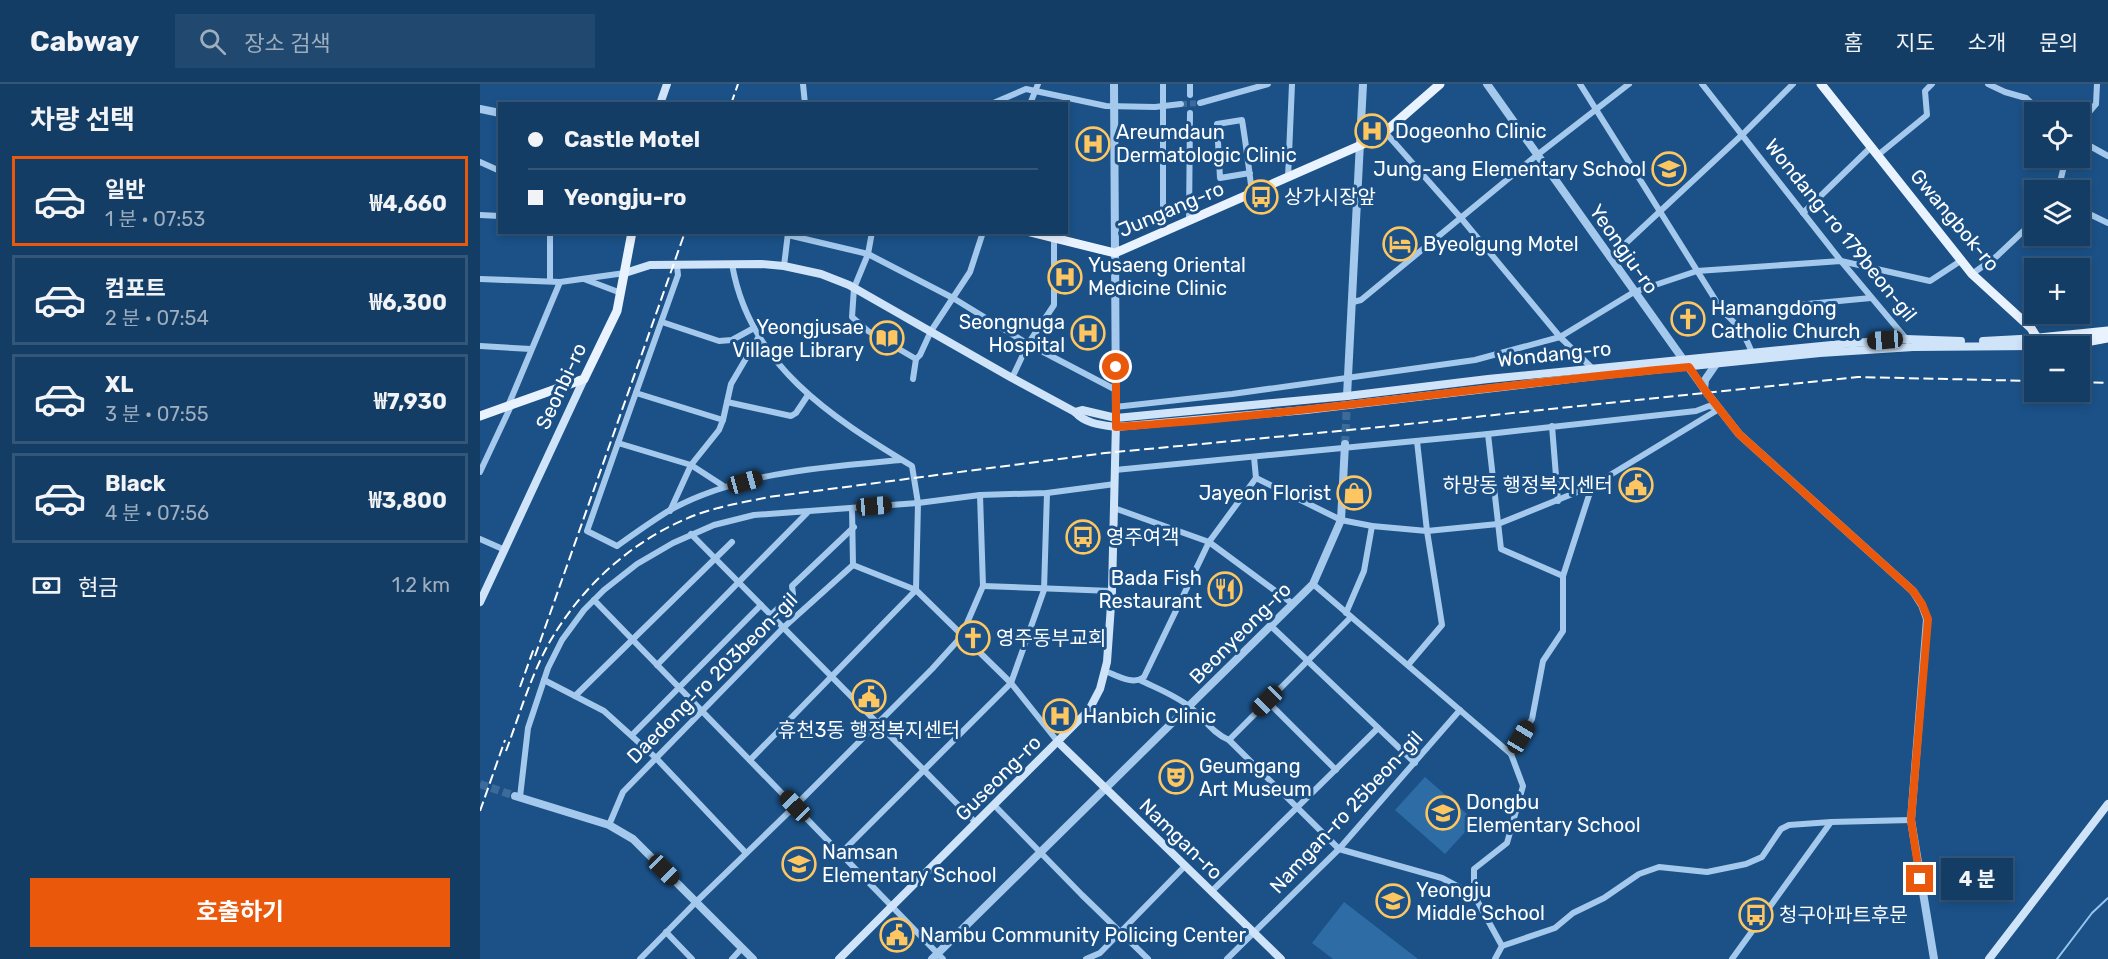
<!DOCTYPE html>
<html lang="ko">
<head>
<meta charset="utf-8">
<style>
  :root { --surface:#143d65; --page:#21486e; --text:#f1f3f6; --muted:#9daebf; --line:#335679; --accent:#ea580c }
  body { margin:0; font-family:Rubik,"Noto Sans KR",sans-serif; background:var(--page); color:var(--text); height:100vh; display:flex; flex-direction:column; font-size:22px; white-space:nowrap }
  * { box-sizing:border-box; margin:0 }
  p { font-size:20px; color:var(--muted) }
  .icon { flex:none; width:33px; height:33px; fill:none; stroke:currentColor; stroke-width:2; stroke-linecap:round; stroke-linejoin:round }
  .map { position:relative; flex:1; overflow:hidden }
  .side { display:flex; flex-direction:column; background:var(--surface); width:480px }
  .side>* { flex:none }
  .banner { position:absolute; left:18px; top:18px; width:570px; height:132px; border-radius:0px; box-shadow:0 3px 9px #0003,0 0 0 2px var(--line); display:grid; align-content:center; height:132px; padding:0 30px; background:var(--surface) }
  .controls { position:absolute; left:1544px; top:18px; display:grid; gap:12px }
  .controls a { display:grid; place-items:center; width:66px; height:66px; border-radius:0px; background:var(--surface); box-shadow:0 3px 9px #0003,0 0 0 2px var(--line); font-size:30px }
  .end { position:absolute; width:27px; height:27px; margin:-14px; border:8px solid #ea580c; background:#fff; box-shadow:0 0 0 3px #fff }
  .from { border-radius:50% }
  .bubble { position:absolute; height:42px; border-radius:0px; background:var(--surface); box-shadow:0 3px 9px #0003,0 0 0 2px var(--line); font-size:20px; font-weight:700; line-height:42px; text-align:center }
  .car { position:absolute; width:18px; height:36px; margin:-18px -9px; border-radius:8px; box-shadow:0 0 4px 2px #0007; background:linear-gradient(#222 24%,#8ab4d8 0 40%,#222 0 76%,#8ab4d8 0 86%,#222 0) }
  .banner b { display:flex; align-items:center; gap:21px; height:57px; font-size:22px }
  .banner b+b { border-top:2px solid var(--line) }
  .banner i { width:15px; height:15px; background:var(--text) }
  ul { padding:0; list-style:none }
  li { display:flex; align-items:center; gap:18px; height:90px; margin:0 12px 9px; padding:0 18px; border:3px solid var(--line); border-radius:0px }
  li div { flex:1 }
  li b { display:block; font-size:22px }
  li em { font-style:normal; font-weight:700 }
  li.on { border-color:var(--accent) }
  li>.icon { width:54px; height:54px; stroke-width:1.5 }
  h2 { padding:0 30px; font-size:27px; line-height:72px }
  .pay { display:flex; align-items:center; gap:15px; height:66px; padding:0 30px; font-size:22px }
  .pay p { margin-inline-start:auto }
  .cta { display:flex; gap:12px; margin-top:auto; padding:12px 30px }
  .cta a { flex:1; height:69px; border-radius:0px; background:var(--accent); color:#fff; font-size:24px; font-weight:700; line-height:69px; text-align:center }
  header { display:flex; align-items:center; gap:36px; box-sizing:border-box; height:84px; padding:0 30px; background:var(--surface); border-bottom:2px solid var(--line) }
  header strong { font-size:28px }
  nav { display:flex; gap:33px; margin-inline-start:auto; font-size:21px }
  .search { width:420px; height:54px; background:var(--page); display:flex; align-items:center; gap:15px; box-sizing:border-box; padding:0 21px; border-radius:0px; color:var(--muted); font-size:22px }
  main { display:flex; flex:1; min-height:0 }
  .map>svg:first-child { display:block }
  .green { fill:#2e6ca5 }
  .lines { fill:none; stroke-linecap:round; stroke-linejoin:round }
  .stream { stroke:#97c5ee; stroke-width:2 }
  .minor-tunnel { stroke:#3d6b99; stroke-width:6; stroke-dasharray:6 3; stroke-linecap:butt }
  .tertiary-tunnel { stroke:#3d6b99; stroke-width:8; stroke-dasharray:8 4; stroke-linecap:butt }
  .secondary-tunnel { stroke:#3d6b99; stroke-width:8; stroke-dasharray:8 4; stroke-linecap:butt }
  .minor { stroke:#a4c9ec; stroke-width:6 }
  .tertiary { stroke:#a4c9ec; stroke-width:8 }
  .secondary { stroke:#d0e4f9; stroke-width:8 }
  .primary { stroke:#e9f3ff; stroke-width:9 }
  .rail { stroke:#fff; stroke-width:2; stroke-dasharray:10 4.5; stroke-linecap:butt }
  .route { stroke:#ea580c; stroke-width:8 }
  .labels { text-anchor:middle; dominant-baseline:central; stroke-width:6; stroke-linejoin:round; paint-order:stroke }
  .poi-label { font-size:20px; fill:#fff; stroke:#1b5187; text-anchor:start }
  .street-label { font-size:20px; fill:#fff; stroke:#1b5187 }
</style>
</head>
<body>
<header>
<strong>Cabway</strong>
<div class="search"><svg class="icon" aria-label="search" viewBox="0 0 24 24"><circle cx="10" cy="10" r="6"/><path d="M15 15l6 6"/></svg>장소 검색</div>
<nav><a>홈</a><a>지도</a><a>소개</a><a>문의</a></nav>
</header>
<main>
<section class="side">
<h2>차량 선택</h2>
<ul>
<li class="on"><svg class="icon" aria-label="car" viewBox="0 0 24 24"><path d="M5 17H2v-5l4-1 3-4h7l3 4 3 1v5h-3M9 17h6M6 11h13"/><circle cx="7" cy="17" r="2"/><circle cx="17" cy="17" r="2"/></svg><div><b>일반</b><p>1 분 · 07:53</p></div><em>₩4,660</em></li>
<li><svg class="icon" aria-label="car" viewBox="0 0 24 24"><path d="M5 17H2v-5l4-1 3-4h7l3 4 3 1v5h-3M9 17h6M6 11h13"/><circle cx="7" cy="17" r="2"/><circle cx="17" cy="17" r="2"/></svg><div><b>컴포트</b><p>2 분 · 07:54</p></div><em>₩6,300</em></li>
<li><svg class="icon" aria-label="car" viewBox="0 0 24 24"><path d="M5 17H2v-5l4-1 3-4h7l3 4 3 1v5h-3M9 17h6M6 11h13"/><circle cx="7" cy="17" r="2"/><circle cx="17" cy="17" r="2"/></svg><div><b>XL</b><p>3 분 · 07:55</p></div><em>₩7,930</em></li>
<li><svg class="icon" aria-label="car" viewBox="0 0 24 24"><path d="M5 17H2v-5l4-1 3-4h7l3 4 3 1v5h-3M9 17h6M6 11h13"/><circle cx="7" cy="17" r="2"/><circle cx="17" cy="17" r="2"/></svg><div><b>Black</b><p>4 분 · 07:56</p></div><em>₩3,800</em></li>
</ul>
<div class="pay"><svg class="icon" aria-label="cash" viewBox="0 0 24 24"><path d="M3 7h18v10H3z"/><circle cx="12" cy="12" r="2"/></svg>현금<p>1.2 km</p></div>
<div class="cta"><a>호출하기</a></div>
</section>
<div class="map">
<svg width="1628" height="875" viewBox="0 0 1628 875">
  <rect width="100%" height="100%" fill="#1b5187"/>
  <g class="green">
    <path d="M945,693l50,44 -30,33 -50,-44z"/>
    <path d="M864,818l74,57h-85l-21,-16z"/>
  </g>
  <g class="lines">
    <path class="stream" d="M1577,875l35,-46 16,-15"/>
    <path class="minor-tunnel" d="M701,20l19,-1"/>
    <path class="tertiary-tunnel" d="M865,360l2,-43"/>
    <path class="secondary-tunnel" d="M0,700l35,12"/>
    <g class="minor">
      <path d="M323,0l2,20"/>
      <path d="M683,0v148"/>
      <path d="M710,0v11"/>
      <path d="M1100,0l143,228c15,12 24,25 30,44"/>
      <path d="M1222,0l139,177 67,80"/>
      <path d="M1508,0l17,8 21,6 15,14"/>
      <path d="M720,19l68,-19"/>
      <path d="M511,20l35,-15 80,17 49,1 26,-3"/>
      <path d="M550,20l8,-20"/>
      <path d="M1599,40l17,-20 1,-20"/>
      <path d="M905,48l76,86 99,119 32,31"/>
      <path d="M1599,56l29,16"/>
      <path d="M1398,71l49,-40 -2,-24 7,-7"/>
      <path d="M0,78l20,9"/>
      <path d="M770,89l-30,5 -3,-54 25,-4c4,24 7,49 10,73"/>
      <path d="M808,94l4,-94"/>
      <path d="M1578,106l8,-32"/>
      <path d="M1599,125l29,14"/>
      <path d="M1323,129l68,-66"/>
      <path d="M0,131l20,1"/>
      <path d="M709,137l1,-108"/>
      <path d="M392,148l-4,22 -14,34 -2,29 16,14 48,28"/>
      <path d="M308,151l80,19 85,44 75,46 88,46"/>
      <path d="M1130,174l133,-124 50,-50"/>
      <path d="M252,180c17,101 99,153 180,202l6,37 -2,87 -166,170"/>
      <path d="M304,182l4,-33"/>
      <path d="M1492,190l25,-18 37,-35"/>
      <path d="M0,195l80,3 65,-9"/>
      <path d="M104,195l37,14"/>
      <path d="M70,197v-49"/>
      <path d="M873,218l8,-2 176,-145 92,-71"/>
      <path d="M1243,228l148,-14"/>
      <path d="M182,238l57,19 13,-1 22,-12"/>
      <path d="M0,262l51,3"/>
      <path d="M532,294l16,-34 26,-39v-67"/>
      <path d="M433,295l3,-20 4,-4 11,-24 39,-59 13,-40"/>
      <path d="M156,309l87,27 -4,10 -28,35 -21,46"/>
      <path d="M247,318l64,14 5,-3 12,-18"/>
      <path d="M28,322l52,-124"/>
      <path d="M635,323l117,-13 243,-34 85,-23 74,-45 63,-21 144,-10 89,20 32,-21"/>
      <path d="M243,336l8,-36 27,-46"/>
      <path d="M1072,342l6,75"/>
      <path d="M1008,350l13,115 62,27"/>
      <path d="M138,359l60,-168 -1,-9"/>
      <path d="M635,386l373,-36 208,-23 13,-5 10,3"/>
      <path d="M0,388l31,-66"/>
      <path d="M776,394l85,42 31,6 55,5 71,-7 94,-38 127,-77"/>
      <path d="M245,403l-34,-22 -73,-22 -31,88 30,15c17,-12 35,-25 53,-36 70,-38 154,-43 231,-50"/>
      <path d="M372,424l1,57"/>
      <path d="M634,424l95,34 84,62"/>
      <path d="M211,450l285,289"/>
      <path d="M0,455l25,11"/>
      <path d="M373,481l63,25 95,93 47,59"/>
      <path d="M833,500l198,170"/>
      <path d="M503,502l129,5"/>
      <path d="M114,516l349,359"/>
      <path d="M866,529l18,-42 8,-45"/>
      <path d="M291,531l22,-21 -1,-8 62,-59"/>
      <path d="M791,542l144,137"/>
      <path d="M177,581l151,-153"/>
      <path d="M928,581l34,-40 -15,-94 -10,-90"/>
      <path d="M625,587c11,4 28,15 39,6l65,-135 47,-64 -2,-21"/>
      <path d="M64,596l60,31 52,47 90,95"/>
      <path d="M660,596c16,8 35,15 50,27 14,11 22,26 39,33l110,109 103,29 32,17"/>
      <path d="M95,612l157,-154"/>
      <path d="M787,617l69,69"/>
      <path d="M152,651l129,-130"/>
      <path d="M749,656l122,-123"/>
      <path d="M40,713l8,-69 20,-60 14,-28 22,-30 20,-20 33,-26 36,-21 41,-18 40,-10 164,-12 62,-8 67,-2 68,-9"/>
      <path d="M514,721l88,90 66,64"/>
      <path d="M129,741l14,-33 160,-164 70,-63"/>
      <path d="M361,769l170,-170 33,-93 3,-97"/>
      <path d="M731,808l167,-164"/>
      <path d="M186,848l26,27"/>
      <path d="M1022,862l53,-18 18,-15 31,-15 35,-24 20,-7 48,5 39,-8 16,-7 19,-28 8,-4 42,-3"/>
      <path d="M160,875l56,-57 99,-96 137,-137 29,-32 22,-51 -3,-91"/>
      <path d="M252,875l10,-11"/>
      <path d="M606,875l14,-6 85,-87"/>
      <path d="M747,875l112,-110 121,-139"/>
      <path d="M1015,875l7,-13 -28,-51v-26l33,-26 16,-57 -12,-32 21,-35 11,-58 20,-30v-55l29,-90"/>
      <path d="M1252,875l99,-137 80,-2"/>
    </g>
    <g class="tertiary">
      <path d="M634,0l2,334"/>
      <path d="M1007,0l220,309 32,41 174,157 9,14 5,14 -16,201 23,139"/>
      <path d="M0,25l20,4"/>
      <path d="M1224,305l1,-9 11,-16"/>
      <path d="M867,312l16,-312"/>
      <path d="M35,712l94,29 24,14 120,120"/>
      <path d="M452,875l381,-375 28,-64 4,-76"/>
    </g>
    <g class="secondary">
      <path d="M180,20l7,-20"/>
      <path d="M145,189l25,-8 111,-1 23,2 37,8 28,11 163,93 63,34c11,12 26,13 41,15l190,-17 298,-35 216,-22 93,-6 129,-1"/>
      <path d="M1503,257l56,-3"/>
      <path d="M595,328l7,-2 34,8 231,-22 141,-17 354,-35 64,-5 55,2"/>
      <path d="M0,518l104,-223"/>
      <path d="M578,658l223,217"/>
      <path d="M359,875l250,-249 11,-21 7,-27 5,-71 4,-169"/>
      <path d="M1509,875l119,-155"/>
    </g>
    <g class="primary">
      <path d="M1341,0l151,190 59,54 11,18 33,-2 33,-6"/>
      <path d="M550,148l85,21 246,-108 24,-13 55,-48"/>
      <path d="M1559,254l69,-7"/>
      <path d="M0,332l104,-37 33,-68 15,-79"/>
    </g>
    <g class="rail">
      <path d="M251,20l7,-20"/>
      <path d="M1599,298l29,1"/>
      <path d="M55,572l150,-424"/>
      <path d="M40,603l14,-39"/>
      <path d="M26,667c13,-35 24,-73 42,-106 33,-59 86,-107 150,-131 23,-8 47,-12 71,-17l336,-44 255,-24 498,-52 176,4"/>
      <path d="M0,727l25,-71"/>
    </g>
  </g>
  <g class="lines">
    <path class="route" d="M636,283v60c192,-13 382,-43 573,-60l18,26 32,41 174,157 9,13 6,15 -17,201 9,59"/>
  </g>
  <defs>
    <symbol id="hospital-ring" viewBox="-11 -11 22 22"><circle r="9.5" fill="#1b5187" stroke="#fdc660" stroke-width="1.5"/><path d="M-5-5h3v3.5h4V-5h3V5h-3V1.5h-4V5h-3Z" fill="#fdc660"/></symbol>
    <symbol id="school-ring" viewBox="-11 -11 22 22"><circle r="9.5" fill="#1b5187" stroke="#fdc660" stroke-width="1.5"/><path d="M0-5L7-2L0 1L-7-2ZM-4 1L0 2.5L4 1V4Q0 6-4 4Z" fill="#fdc660"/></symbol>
    <symbol id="bus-ring" viewBox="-11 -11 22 22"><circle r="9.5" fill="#1b5187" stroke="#fdc660" stroke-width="1.5"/><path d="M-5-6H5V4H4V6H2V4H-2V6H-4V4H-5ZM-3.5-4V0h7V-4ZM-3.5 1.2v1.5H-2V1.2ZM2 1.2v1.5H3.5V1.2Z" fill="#fdc660"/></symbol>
    <symbol id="hotel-ring" viewBox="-11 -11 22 22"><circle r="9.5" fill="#1b5187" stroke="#fdc660" stroke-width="1.5"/><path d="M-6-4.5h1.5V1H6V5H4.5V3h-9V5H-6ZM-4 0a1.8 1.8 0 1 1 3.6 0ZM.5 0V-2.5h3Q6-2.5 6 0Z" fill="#fdc660"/></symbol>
    <symbol id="church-ring" viewBox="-11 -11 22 22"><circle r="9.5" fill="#1b5187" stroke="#fdc660" stroke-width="1.5"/><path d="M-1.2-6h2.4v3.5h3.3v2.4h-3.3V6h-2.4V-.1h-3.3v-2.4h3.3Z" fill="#fdc660"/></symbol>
    <symbol id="library-ring" viewBox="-11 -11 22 22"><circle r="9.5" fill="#1b5187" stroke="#fdc660" stroke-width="1.5"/><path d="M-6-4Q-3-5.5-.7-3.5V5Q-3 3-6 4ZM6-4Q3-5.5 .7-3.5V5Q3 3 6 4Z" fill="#fdc660"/></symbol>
    <symbol id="civic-ring" viewBox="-11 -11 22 22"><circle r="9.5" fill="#1b5187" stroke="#fdc660" stroke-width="1.5"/><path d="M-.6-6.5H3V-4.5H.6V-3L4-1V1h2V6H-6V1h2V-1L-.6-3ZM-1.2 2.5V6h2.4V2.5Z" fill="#fdc660"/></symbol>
    <symbol id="shop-ring" viewBox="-11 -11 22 22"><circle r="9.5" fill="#1b5187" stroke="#fdc660" stroke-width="1.5"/><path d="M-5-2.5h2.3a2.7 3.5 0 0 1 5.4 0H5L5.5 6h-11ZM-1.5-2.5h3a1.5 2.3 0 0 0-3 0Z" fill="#fdc660"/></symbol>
    <symbol id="restaurant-ring" viewBox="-11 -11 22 22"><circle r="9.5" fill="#1b5187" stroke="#fdc660" stroke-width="1.5"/><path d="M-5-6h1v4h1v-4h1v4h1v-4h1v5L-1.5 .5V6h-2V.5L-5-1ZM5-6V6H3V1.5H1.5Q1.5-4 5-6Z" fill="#fdc660"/></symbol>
    <symbol id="theatre-ring" viewBox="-11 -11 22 22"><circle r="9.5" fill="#1b5187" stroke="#fdc660" stroke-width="1.5"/><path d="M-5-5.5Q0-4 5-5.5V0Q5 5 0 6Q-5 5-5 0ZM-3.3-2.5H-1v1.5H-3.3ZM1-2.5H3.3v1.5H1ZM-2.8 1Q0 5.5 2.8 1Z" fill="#fdc660"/></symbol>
  </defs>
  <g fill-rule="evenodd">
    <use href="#hospital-ring" x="873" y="28" width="38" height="38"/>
    <use href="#hospital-ring" x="594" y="41" width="38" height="38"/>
    <use href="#school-ring" x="1170" y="66" width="38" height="38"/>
    <use href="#bus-ring" x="762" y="94" width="38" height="38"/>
    <use href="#hotel-ring" x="901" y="141" width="38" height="38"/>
    <use href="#hospital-ring" x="566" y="174" width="38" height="38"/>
    <use href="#church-ring" x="1189" y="216" width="38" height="38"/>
    <use href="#hospital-ring" x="589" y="230" width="38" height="38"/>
    <use href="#library-ring" x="388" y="235" width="38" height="38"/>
    <use href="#civic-ring" x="1137" y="382" width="38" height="38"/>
    <use href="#shop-ring" x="855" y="390" width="38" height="38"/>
    <use href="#bus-ring" x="584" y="434" width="38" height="38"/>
    <use href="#restaurant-ring" x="726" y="486" width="38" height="38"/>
    <use href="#church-ring" x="474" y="535" width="38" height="38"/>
    <use href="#civic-ring" x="370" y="594" width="38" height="38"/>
    <use href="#hospital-ring" x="561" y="613" width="38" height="38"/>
    <use href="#theatre-ring" x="677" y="674" width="38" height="38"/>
    <use href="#school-ring" x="944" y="710" width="38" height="38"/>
    <use href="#school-ring" x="300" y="761" width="38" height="38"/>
    <use href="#school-ring" x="894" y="798" width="38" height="38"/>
    <use href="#bus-ring" x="1257" y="812" width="38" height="38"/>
    <use href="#civic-ring" x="398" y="832" width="38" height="38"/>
  </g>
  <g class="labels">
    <g class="poi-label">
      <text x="915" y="47">Dogeonho Clinic</text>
      <text x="636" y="48">Areumdaun<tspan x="636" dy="23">Dermatologic Clinic</tspan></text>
      <text x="1166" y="85" text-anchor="end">Jung-ang Elementary School</text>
      <text x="804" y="113">상가시장앞</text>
      <text x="943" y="160">Byeolgung Motel</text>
      <text x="608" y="181">Yusaeng Oriental<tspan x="608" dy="23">Medicine Clinic</tspan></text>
      <text x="1231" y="224">Hamangdong<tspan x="1231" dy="23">Catholic Church</tspan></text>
      <text x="585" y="238" text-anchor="end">Seongnuga<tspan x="585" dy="23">Hospital</tspan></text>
      <text x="384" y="243" text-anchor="end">Yeongjusae<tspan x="384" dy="23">Village Library</tspan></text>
      <text x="1133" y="401" text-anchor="end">하망동 행정복지센터</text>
      <text x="851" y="409" text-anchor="end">Jayeon Florist</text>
      <text x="626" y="453">영주여객</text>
      <text x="722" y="494" text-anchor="end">Bada Fish<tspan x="722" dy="23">Restaurant</tspan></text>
      <text x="516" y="554">영주동부교회</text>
      <text x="603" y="632">Hanbich Clinic</text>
      <text x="389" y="646" text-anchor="middle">휴천3동 행정복지센터</text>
      <text x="719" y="682">Geumgang<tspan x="719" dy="23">Art Museum</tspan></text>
      <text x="986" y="718">Dongbu<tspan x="986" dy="23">Elementary School</tspan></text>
      <text x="342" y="768">Namsan<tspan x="342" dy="23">Elementary School</tspan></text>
      <text x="936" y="806">Yeongju<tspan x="936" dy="23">Middle School</tspan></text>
      <text x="1299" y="831">청구아파트후문</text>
      <text x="440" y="851">Nambu Community Policing Center</text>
    </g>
    <g class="street-label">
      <text transform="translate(691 125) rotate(-23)">Jungang-ro</text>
      <text transform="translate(1475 136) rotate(50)">Gwangbok-ro</text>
      <text transform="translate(1361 146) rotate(51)">Wondang-ro 179beon-gil</text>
      <text transform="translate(1144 165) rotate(55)">Yeongju-ro</text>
      <text transform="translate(1074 270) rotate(-6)">Wondang-ro</text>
      <text transform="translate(81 302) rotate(-65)">Seonbi-ro</text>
      <text transform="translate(760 549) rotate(-45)">Beonyeong-ro</text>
      <text transform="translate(232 594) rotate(-45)">Daedong-ro 203beon-gil</text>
      <text transform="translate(518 694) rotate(-45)">Guseong-ro</text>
      <text transform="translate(866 728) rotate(-47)">Namgan-ro 25beon-gil</text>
      <text transform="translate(701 755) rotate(44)">Namgan-ro</text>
    </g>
  </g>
</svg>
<div class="controls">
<a><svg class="icon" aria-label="locate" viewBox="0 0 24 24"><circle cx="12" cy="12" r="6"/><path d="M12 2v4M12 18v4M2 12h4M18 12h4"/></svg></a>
<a><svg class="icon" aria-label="layers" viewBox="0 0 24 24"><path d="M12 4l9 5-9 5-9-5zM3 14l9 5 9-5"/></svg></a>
<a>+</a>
<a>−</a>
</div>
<i class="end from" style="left:636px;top:283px"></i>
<i class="end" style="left:1440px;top:795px"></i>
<div class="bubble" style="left:1461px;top:774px;width:72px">4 분</div>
<i class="car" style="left:1405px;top:256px;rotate:266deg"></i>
<i class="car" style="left:265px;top:398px;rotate:74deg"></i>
<i class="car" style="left:394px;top:422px;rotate:85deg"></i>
<i class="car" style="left:787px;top:617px;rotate:225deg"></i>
<i class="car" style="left:1041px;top:653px;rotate:31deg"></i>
<i class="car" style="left:315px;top:722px;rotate:316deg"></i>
<i class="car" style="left:184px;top:786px;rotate:135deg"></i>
<div class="banner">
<b><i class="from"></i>Castle Motel</b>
<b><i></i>Yeongju-ro</b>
</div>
</div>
</main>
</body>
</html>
